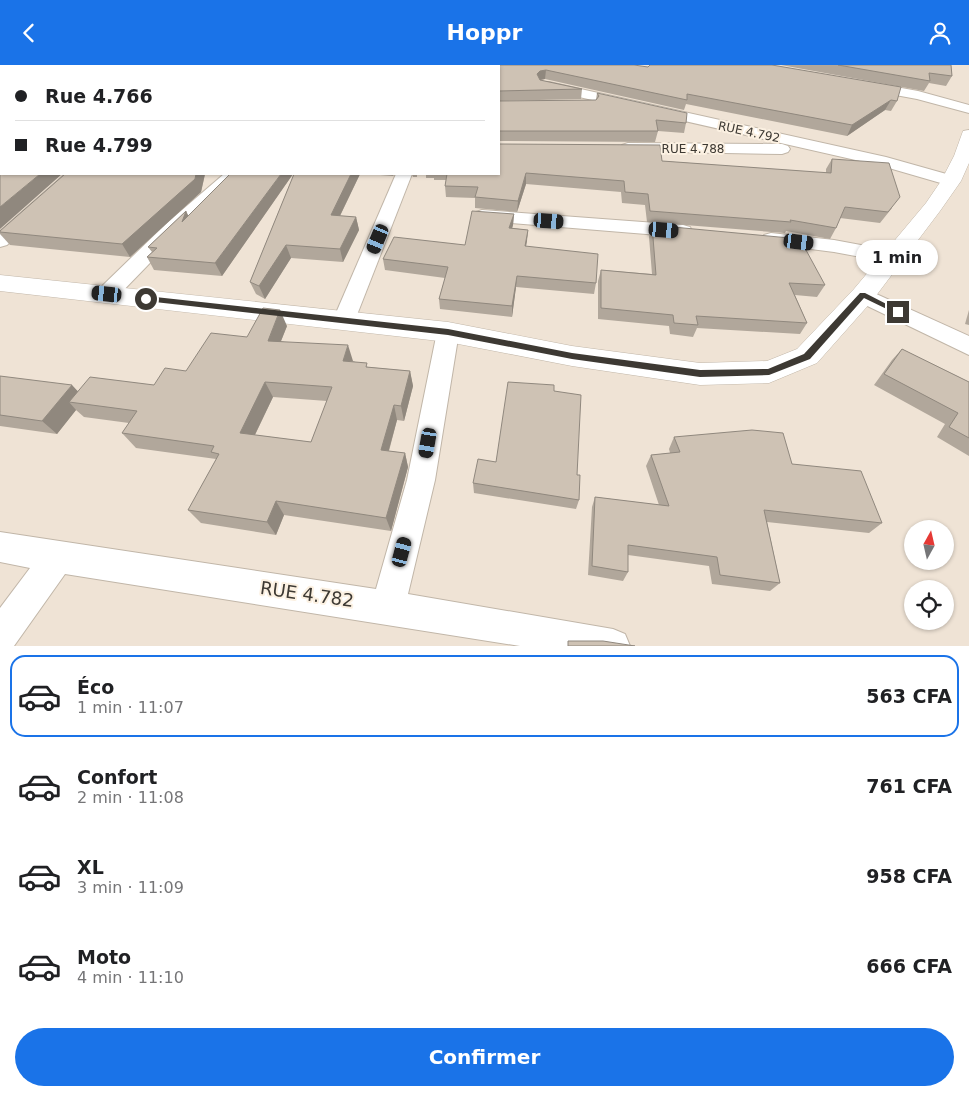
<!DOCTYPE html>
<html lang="fr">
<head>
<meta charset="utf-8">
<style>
  :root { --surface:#fff; --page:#f6f6f6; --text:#202124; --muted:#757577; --line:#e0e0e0; --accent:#1a73e8 }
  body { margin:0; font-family:"DejaVu Sans",sans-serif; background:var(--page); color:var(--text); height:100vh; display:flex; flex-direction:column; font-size:19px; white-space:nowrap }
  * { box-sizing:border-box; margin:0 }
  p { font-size:16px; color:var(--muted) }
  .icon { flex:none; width:28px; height:28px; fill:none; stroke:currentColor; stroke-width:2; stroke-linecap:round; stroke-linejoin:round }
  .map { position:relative; height:581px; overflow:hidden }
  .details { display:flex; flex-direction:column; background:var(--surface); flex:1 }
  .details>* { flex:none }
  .hud { position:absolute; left:0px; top:0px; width:500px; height:110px; box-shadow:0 1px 4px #0004; display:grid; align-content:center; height:110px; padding:0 15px; background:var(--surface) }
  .needle { width:32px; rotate:8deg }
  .fabs { position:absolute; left:904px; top:455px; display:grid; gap:10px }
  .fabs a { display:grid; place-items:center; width:50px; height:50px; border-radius:50%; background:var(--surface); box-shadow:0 1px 4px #0004; font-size:25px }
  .end { position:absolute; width:22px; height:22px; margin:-11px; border:6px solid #3d3933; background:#fff; box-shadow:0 0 0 2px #fff }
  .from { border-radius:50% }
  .bubble { position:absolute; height:35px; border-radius:18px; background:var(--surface); box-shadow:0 1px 4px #0004; font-size:16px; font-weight:700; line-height:35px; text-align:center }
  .car { position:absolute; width:15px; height:30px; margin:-15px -8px; border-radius:6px; box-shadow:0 0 4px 1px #0007; background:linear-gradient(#222 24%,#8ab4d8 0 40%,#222 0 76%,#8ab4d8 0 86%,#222 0) }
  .hud b { display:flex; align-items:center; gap:18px; height:48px; font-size:19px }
  .hud b+b { border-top:1px solid var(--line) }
  .hud i { width:12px; height:12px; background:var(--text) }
  ul { padding:9px 0 0; list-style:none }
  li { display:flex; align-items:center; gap:15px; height:82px; margin:0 10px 8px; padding:0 5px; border:2px solid transparent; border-radius:15px }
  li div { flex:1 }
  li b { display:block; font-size:19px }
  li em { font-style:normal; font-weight:700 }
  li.active { border-color:var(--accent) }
  li>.icon { width:45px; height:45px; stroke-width:1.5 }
  .action { display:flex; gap:10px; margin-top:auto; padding:10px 15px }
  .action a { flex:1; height:58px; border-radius:30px; background:var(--accent); color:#fff; font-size:20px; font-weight:700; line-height:58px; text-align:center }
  header { display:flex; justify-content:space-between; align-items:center; height:65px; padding:0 15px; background:var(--accent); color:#fff; font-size:22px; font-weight:700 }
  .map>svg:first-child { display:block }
  .green { fill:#deb37a }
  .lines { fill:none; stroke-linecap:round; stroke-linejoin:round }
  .minor-casing { stroke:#c1b6a8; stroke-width:2 }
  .tertiary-casing { stroke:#c1b6a8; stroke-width:1 }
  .minor { fill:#fff; fill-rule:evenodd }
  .tertiary { fill:#fff; fill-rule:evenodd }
  .wall { fill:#b1a79b; fill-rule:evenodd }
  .shaded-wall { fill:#90887e }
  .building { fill:#cec2b4; stroke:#90887e; fill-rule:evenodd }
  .route { fill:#3d3933 }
  .labels { text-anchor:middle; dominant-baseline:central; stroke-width:4; stroke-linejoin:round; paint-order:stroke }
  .far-street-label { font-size:12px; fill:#3d3933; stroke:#fcf1e2 }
  .near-street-label { font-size:18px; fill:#3d3933; stroke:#fcf1e2 }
</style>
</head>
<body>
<header><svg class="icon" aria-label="back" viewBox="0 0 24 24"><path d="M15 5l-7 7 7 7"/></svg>Hoppr<svg class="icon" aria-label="person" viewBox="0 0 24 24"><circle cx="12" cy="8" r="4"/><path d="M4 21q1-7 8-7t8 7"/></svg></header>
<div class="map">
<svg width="969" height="581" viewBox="0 0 969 581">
  <rect width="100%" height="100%" fill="#efe3d5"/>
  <path class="green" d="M0,0h346v1z"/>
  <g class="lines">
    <defs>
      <g id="minor">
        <path d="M549,17l337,75 71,20 3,4 -3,4 -6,1 -69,-20 -338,-77 -2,-3 2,-3z"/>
        <path d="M868,17l50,9 51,14v8l-52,-14 -54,-10 -2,-3 2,-3z"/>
        <path d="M628,78l154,1 6,2 2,3 -2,3 -6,2 -160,-3 -2,-3 2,-3z"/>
        <path d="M65,109h18l-76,71 -7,2v-16z"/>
        <path d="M224,109h18l-61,57 -66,68 -8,2 -8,-2 -3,-5 3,-5 68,-66z"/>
        <path d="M396,109h16l-57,146 -3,6 -8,2 -8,-2 -3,-6z"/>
        <path d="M482,145l201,15 7,2 2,4 -2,4 -7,2 -207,-17 -3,-4 3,-4z"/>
        <path d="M771,168l63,7 59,11 7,2 3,4 -3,4 -7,2 -59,-11 -70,-9 -3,-4 3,-4z"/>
        <path d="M863,223l106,48v19l-114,-55 -3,-5 3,-5z"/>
        <path d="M448,259l8,2 3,6 -24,148 -27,114 205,35 12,5 5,12h-110l-455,-72 -51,72h-14v-38l30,-40 -30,-6v-30l376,57 31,-109 30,-148 3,-6z"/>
      </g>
      <path id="tertiary" d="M969,65v33l-8,18 -21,30 -68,90 -55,62 -48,20 -69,2 -128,-19 -124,-24 -448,-51v-16l448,47 124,24 128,17 67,-2 30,-12 57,-60 72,-86 15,-22 13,-25 9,-25z"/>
    </defs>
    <use href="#minor" class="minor-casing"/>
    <use href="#tertiary" class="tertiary-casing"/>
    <use href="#minor" class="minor"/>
    <use href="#tertiary" class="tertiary"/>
  </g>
  <g class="wall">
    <rect x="356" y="0" width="64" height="1"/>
    <path d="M772,0l125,36 -6,10 -6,-1 -38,26 -161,-32 -2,6 -139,-31 -5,1 42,9 -1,10 -82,2v-35l149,1z"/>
    <path d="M781,0h170l1,11 -6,10 -17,-3 -5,8z"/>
    <path d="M597,28l89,30 -2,10 -26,-2 -3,11 -156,-1v-40l97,-1z"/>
    <path d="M499,79l163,17 164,12v-4l6,-10 60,49 -12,15 -40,-5 -4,10 -6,11 -44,-8 -1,2 -138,-11 -2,-17 -23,-2 -1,-11 -95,-8 -9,28 -42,-4v-10l-29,-1 -1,-11 1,-6h-12v-2h-8v-4h73z"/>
    <path d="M65,109h140l-4,18 -71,65 -120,-12 -10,-11v-3z"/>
    <path d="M293,109l-71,102 -68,-6 -7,-13 5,-5 -4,-5 38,-36 2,5z"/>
    <path d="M294,109h66l-20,42 16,1 3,13 -16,32 -52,-4 -26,41 -9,-5 -6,-12z"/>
    <path d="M367,109h28l-2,2z"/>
    <path d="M412,109h5v3h-4z"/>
    <path d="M514,149l-1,11 -1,3 16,2 -2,16 70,37 -2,11 -78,-7 -4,30 -72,-8 -1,-10 6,-21 -60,-8 -2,-11 82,-14z"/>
    <path d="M652,160l173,60 -8,12 -22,-2 12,28 -7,11 -103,-6 -4,9 -23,-3 -1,-8 -71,-7v-38l3,-11 51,4 -3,-37z"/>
    <path d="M969,245v15l-4,-1z"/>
    <path d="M287,261l-6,15 72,20 15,6 42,4 3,15 -9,35 -7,-1 -8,31 16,2 3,14 -17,64 -107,-16 -8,20 -75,-12 -13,-13 28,-50v-1l-80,-11 -14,-15 7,-10 -45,-6 -8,-7 -19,24 -57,-8v-50l78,15 76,-6 32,-14 61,-34zM273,332l54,4 -16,41 -56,-7z"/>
    <path d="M902,284l67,33v74l-32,-19 8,-13 -71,-39 18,-25z"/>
    <path d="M554,326l23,84 2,25 -3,9 -102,-16 -1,-10 23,-21z"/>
    <path d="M674,372l118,27 90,59 -13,10 -102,-11 13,61 -10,8 -58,-7 -3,-18 -81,-11v17l-5,9 -35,-6 4,-68 3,-10 64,8 -13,-39 5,-11 19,-2 -1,-4z"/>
  </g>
  <g class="shaded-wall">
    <path d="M546,5l-1,9 -5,1 -3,-6 3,-3z"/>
    <path d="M891,35l-6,10 -38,26 5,-11z"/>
    <path d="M526,108v11l-9,28 1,-11z"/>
    <path d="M40,109h22l-62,55v-22z"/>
    <path d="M196,109h9l-4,18 -71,65 -8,-13z"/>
    <path d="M281,109h12l-71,102 -7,-13z"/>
    <path d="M351,109h9l-26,54 -3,-13z"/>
    <path d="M186,146l6,12 -10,-1z"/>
    <path d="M514,149l-1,11 -4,14v-11z"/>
    <path d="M356,152l3,13 -16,32 -3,-13z"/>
    <path d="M528,165l-1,11 -3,16 1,-11z"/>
    <path d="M286,180l5,13 -26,41 -6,-13z"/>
    <path d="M517,211l-1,11 -4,30v-11z"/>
    <path d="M280,245l7,16 -12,30 -7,-15z"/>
    <path d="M348,280l5,16h-10z"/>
    <path d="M410,306l3,15 -9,35 -3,-15z"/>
    <path d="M265,317l8,15 -24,50 -9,-14z"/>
    <path d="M72,320l13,14 -16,3 7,8 -19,24 -15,-13z"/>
    <path d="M394,340l3,15 -12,44 -4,-14z"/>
    <path d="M405,388l3,14 -17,64 -5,-13z"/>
    <path d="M276,436l8,14 -8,20 -9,-13z"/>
  </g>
  <g class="building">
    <path d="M0,0h23l-3,1h-19v108h39l-40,33z"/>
    <path d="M187,0h32l-1,1h-32z"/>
    <path d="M356,0h63v1h-36z"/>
    <path d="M455,0h179l14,2 2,-2h122l129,22 -4,14 -6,-1 -39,25 -165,-31v6l-141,-30 -6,1 -3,3 3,6 42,9 -83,2v-25h-45z"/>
    <path d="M838,0h113l1,11 -23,-3 1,8z"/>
    <path d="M597,28l90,20 -1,10 -30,-3 2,11h-159v-30l97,-1 3,-4z"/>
    <path d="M499,79l161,1 2,16 169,12 1,-14 57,4 11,34 -12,15 -43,-5 -9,21 -46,-8 1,2 -141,-11 -2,-17 -23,-2 -1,-11 -98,-8 -8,28 -43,-4 3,-10 -33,-1 2,-12h52z"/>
    <path d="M65,109h131l-1,5 -73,65 -122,-12v-1z"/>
    <path d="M230,109h51l-66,89 -68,-6 10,-9 -9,-1 38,-36 -4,11z"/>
    <path d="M294,109h57l-20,41 25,2 -16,32 -54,-4 -27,41 -9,-4z"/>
    <path d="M472,146l42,3 -5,14 19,2 -3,16 73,8 -2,29 -79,-7 -5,30 -73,-7 9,-32 -65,-8 11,-22 71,8z"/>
    <path d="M652,160l148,14 25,46 -36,-2 18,40 -111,-7 2,9 -24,-2 -1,-8 -72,-7v-38l55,5z"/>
    <path d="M263,243l17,2 -12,31 80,4 -5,16 24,2 -1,4 44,4 -9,35 -7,-1 -13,45 24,3 -19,65 -110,-17 -9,21 -79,-12 31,-56 -8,-2 3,-6 -92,-13 15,-22 -68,-9 21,-25 64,8 11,-17 21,3 25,-38 36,4zM265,317l67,5 -21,55 -71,-9z"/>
    <path d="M902,284l67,33v56l-20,-11 9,-14 -74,-39z"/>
    <path d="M0,311l72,9 -30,36 -42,-6z"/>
    <path d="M508,317l46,3v6l27,4 -4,80h3l-1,25 -106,-17 5,-24 18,3z"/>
    <path d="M752,365l31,3 9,31 69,7 21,52 -118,-13 16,73 -60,-8 -3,-18 -89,-12v27l-36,-6 3,-69 74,9 -18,-51 29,-3 -6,-15z"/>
    <path d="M568,576h35l32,5h-67z"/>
  </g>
  <path class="route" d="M860,228h5l37,19 -7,1 -31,-15 -54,61 -41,16 -69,2 -128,-18 -124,-24 -302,-34 -3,-2 3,-3 302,33 124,24 128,17 68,-1 36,-15z"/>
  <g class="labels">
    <g class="far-street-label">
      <text transform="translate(749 67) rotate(12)">RUE 4.792</text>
      <text x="693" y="84">RUE 4.788</text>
    </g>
    <g class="near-street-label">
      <text transform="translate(307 529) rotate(8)">RUE 4.782</text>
    </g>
  </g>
</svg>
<div class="fabs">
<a><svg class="needle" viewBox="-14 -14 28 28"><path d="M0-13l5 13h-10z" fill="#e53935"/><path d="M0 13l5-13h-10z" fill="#757577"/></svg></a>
<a><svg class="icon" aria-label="locate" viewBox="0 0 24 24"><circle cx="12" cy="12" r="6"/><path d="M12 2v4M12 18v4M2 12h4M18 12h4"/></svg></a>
</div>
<i class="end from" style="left:146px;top:234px"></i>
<i class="end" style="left:898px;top:247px"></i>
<div class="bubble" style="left:856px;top:175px;width:82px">1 min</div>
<i class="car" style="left:549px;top:156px;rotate:94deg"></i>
<i class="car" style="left:664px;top:165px;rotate:95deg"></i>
<i class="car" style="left:378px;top:174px;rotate:203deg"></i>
<i class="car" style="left:799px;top:177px;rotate:97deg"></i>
<i class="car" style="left:107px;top:229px;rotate:276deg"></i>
<i class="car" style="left:428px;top:378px;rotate:190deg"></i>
<i class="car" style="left:402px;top:487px;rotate:15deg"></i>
<div class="hud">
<b><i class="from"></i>Rue 4.766</b>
<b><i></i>Rue 4.799</b>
</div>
</div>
<section class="details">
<ul>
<li class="active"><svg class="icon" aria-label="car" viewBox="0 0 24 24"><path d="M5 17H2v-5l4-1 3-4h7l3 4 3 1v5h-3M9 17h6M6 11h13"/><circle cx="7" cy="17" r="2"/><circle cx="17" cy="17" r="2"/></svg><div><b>Éco</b><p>1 min · 11:07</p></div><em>563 CFA</em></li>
<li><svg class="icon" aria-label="car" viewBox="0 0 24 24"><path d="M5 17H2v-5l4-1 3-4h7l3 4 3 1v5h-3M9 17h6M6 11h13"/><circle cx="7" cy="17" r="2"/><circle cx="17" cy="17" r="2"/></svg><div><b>Confort</b><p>2 min · 11:08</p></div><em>761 CFA</em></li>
<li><svg class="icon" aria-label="car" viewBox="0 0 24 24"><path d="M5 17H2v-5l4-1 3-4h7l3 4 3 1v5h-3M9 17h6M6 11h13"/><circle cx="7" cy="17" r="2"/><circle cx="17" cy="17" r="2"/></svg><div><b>XL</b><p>3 min · 11:09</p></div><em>958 CFA</em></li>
<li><svg class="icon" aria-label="car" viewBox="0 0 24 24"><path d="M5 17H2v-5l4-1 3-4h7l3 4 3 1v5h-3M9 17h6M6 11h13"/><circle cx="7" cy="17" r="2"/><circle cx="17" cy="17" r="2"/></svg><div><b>Moto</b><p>4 min · 11:10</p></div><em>666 CFA</em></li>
</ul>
<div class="action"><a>Confirmer</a></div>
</section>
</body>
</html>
